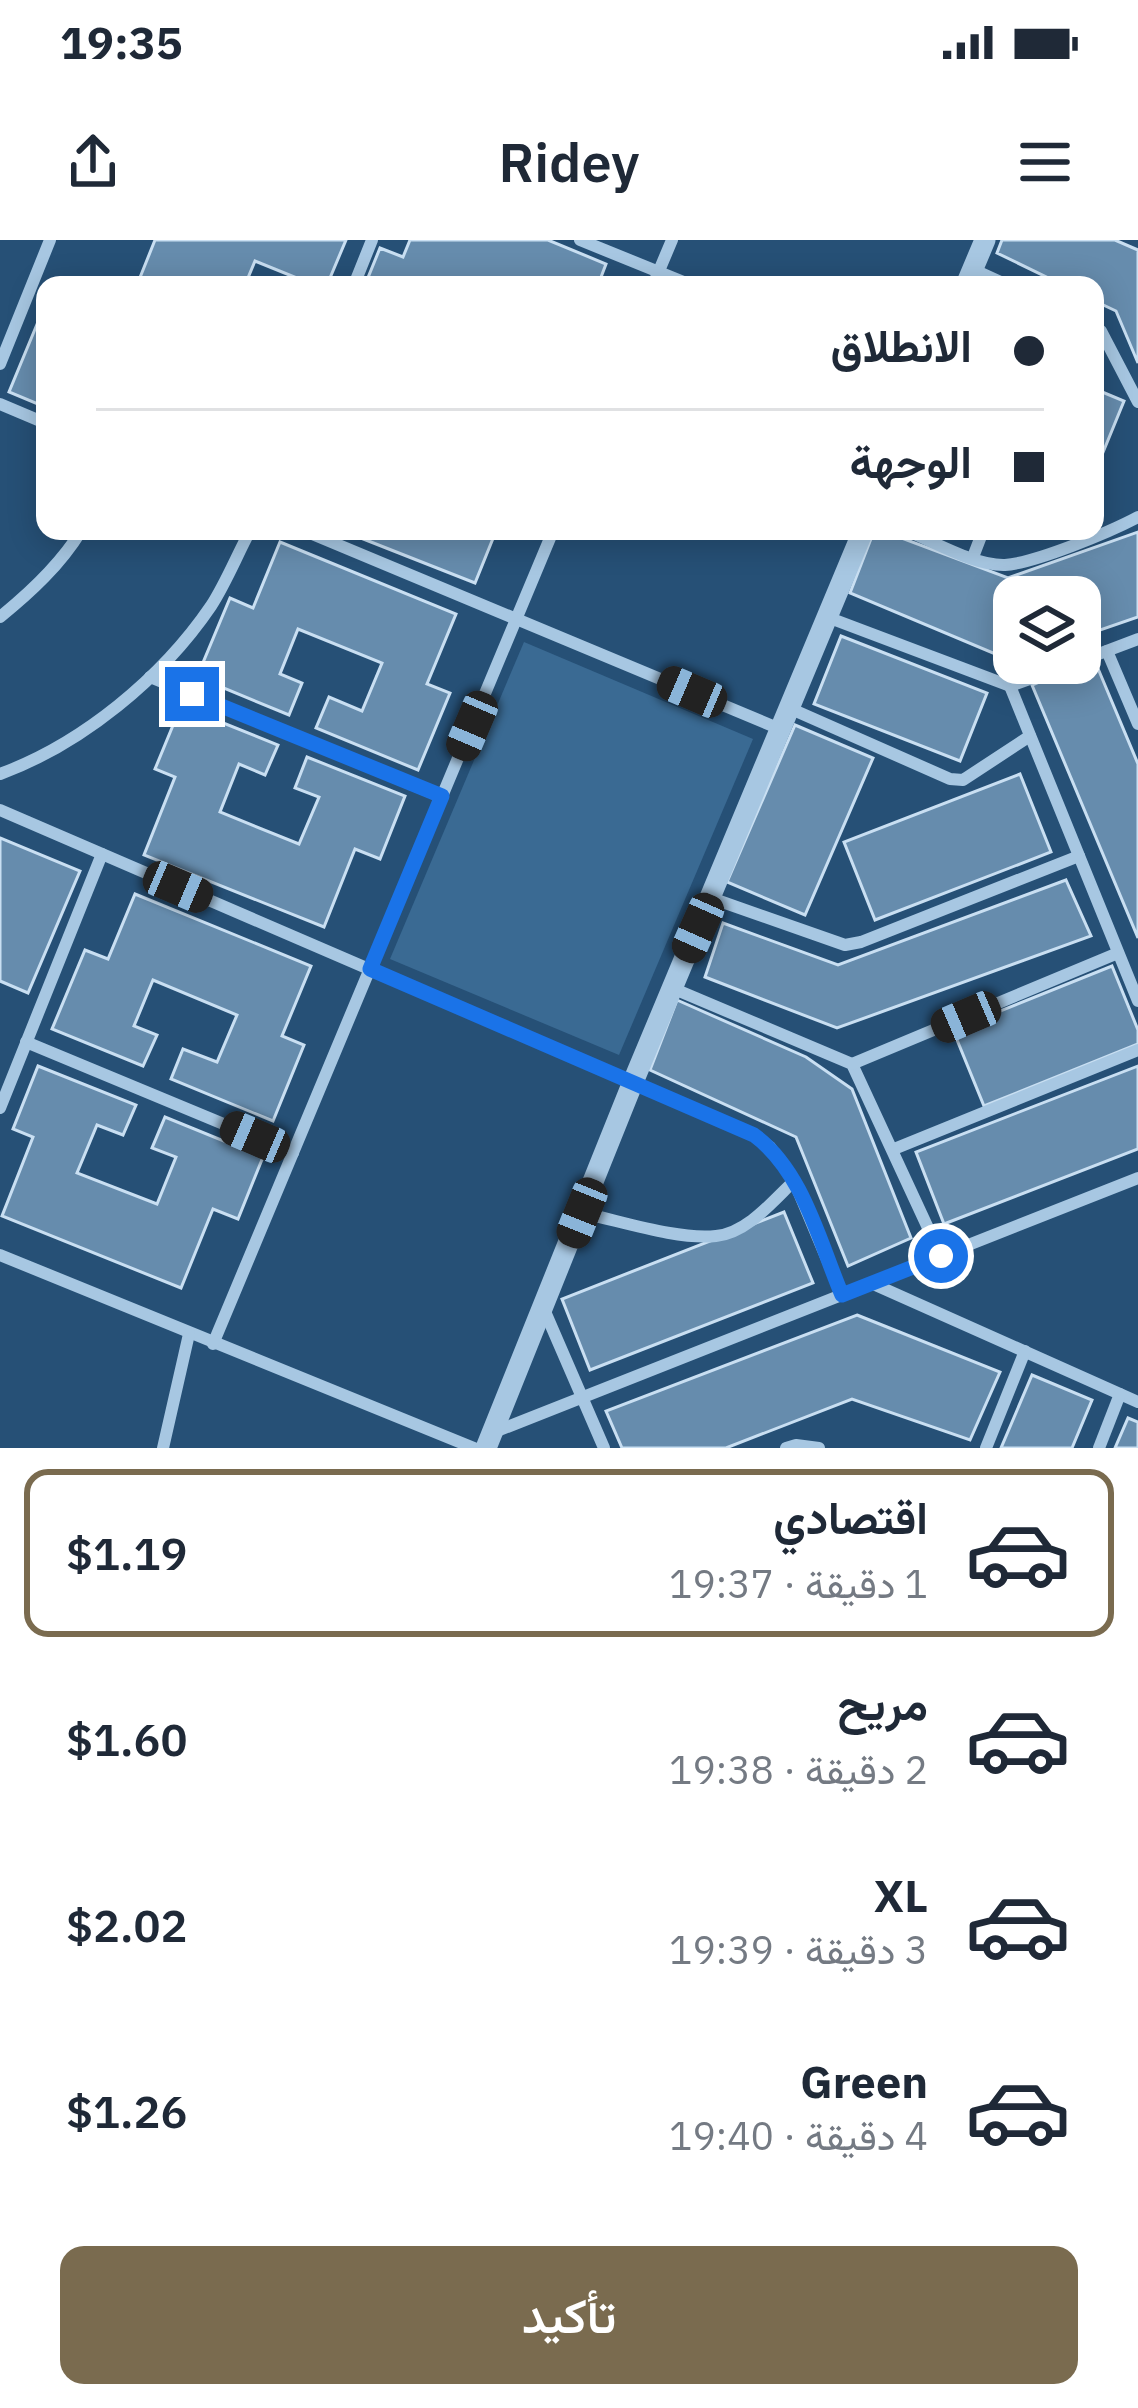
<!DOCTYPE html>
<html lang="ar">
<head>
<meta charset="utf-8">
<style>
  :root { --surface:#fff; --page:#f2f2f3; --text:#1f2937; --muted:#747a83; --line:#e0e1e3; --accent:#7a6b4f }
  body { margin:0; font-family:"IBM Plex Sans",Vazirmatn,sans-serif; background:var(--page); color:var(--text); direction:rtl; height:100vh; display:flex; flex-direction:column; font-size:45px; white-space:nowrap }
  * { box-sizing:border-box; margin:0 }
  p { font-size:39px; color:var(--muted) }
  .icon { flex:none; width:66px; height:66px; fill:none; stroke:currentColor; stroke-width:2; stroke-linecap:round; stroke-linejoin:round }
  .map { position:relative; height:1208px; overflow:hidden; direction:ltr }
  .details { display:flex; flex-direction:column; background:var(--surface); flex:1 }
  .details>* { flex:none }
  .hud { position:absolute; left:36px; top:36px; width:1068px; height:264px; border-radius:24px; box-shadow:0 6px 30px #0003; direction:rtl; display:grid; align-content:center; height:264px; padding:0 60px; background:var(--surface) }
  .fabs { position:absolute; left:993px; top:336px; display:grid; gap:24px }
  .fabs a { display:grid; place-items:center; width:108px; height:108px; border-radius:24px; background:var(--surface); box-shadow:0 6px 30px #0003; font-size:60px }
  .end { position:absolute; width:54px; height:54px; margin:-27px; border:15px solid #1a73e8; background:#fff; box-shadow:0 0 0 6px #fff }
  .from { border-radius:50% }
  .car { position:absolute; width:36px; height:72px; margin:-36px -18px; border-radius:15px; box-shadow:0 0 9px 3px #0007; background:linear-gradient(#222 24%,#8ab4d8 0 40%,#222 0 76%,#8ab4d8 0 86%,#222 0) }
  .hud b { display:flex; align-items:center; gap:42px; height:114px; font-size:45px }
  .hud b+b { border-top:3px solid var(--line) }
  .hud i { width:30px; height:30px; background:var(--text) }
  ul { padding:21px 0 0; list-style:none }
  li { display:flex; align-items:center; gap:36px; height:168px; margin:0 24px 18px; padding:0 36px; border:6px solid transparent; border-radius:24px }
  li div { flex:1 }
  li b { display:block; font-size:45px }
  li em { font-style:normal; font-weight:600 }
  li.current { border-color:var(--accent) }
  li>.icon { width:108px; height:108px; stroke-width:1.5 }
  .cta { display:flex; gap:24px; margin-top:auto; padding:24px 60px }
  .cta a { flex:1; height:138px; border-radius:24px; background:var(--accent); color:#fff; font-size:48px; font-weight:600; line-height:138px; text-align:center }
  .status { display:flex; justify-content:space-between; align-items:center; height:84px; padding:0 60px; background:var(--surface); direction:ltr }
  .status svg { height:33px; fill:currentColor }
  header { display:flex; justify-content:space-between; align-items:center; height:156px; padding:0 60px; background:var(--surface); font-size:54px; font-weight:600 }
  .map>svg:first-child { display:block }
  .green { fill:#3a6a93 }
  .building { fill:#668cad; stroke:#c9dff2; stroke-width:3 }
  .lines { fill:none; stroke-linecap:round; stroke-linejoin:round }
  .minor { stroke:#a7c7e2; stroke-width:12 }
  .tertiary { stroke:#a7c7e2; stroke-width:21 }
  .route { stroke:#1a73e8; stroke-width:15 }
</style>
</head>
<body>
<div class="status"><b>19:35</b><svg viewBox="0 0 49 12"><path d="M0 12V9h3v3zM5 12V6h3v6zM10 12V3h3v9zM15 12V0h3v12zM26 1h20v11H26zM47 4h2v5h-2z"/></svg></div>
<header><svg class="icon" aria-label="menu" viewBox="0 0 24 24"><path d="M4 6h16M4 12h16M4 18h16"/></svg>Ridey<svg class="icon" aria-label="share" viewBox="0 0 24 24"><path d="M12 15V3M7 8l5-5 5 5M5 13v7h14v-7"/></svg></header>
<div class="map">
<svg width="1138" height="1208" viewBox="0 0 1138 1208">
  <rect width="100%" height="100%" fill="#265076"/>
  <path class="green" d="M524,402l229,97 -134,316 -229,-96z"/>
  <g class="building">
    <path d="M155,0h191l-19,45h-13l-59,-24 -10,24h-108z"/>
    <path d="M410,0h138l58,24 -8,21h-134l-15,-6 -3,6h-81l15,-37 23,9z"/>
    <path d="M1002,0h113l23,10v113l-22,-52 -21,-10v-16h-32l-66,-32z"/>
    <path d="M45,65v102l-36,-15z"/>
    <path d="M1095,149l29,12 -29,71z"/>
    <path d="M343,291h153l-21,52z"/>
    <path d="M874,291h9l125,47 130,-46v85l-58,20v-40h-66l-2,64 -162,-68z"/>
    <path d="M280,302l176,72 -29,70 23,9 -32,77 -102,-42 13,-31 33,14 20,-48 -84,-34 -18,45 22,9 -13,32 -92,-38 33,-79 23,10z"/>
    <path d="M841,396l146,57 -27,68 -146,-57z"/>
    <path d="M1094,419l44,105v174l-106,-253z"/>
    <path d="M181,466l97,39 -13,30 -26,-11 -19,48 79,32 20,-47 -24,-9 12,-31 98,39 -25,63 -25,-10 -31,78 -180,-72 31,-78 -20,-8z"/>
    <path d="M795,485l78,33 -68,157 -78,-33z"/>
    <path d="M1020,534l31,78 -176,68 -31,-78z"/>
    <path d="M0,598l80,33 -52,122 -28,-12z"/>
    <path d="M1066,640l25,56 -254,92 -132,-51 18,-54 115,42z"/>
    <path d="M135,654l176,72 -29,70 22,9 -31,76 -102,-42 12,-30 34,13 20,-47 -84,-35 -19,46 23,9 -14,31 -91,-37 33,-79 23,9z"/>
    <path d="M1112,726l26,64v14l-154,62 -31,-76z"/>
    <path d="M677,760l129,57 46,32 59,149 -63,28 -52,-129 -146,-67z"/>
    <path d="M38,826l98,39 -13,30 -26,-10 -20,48 80,31 19,-47 -24,-9 13,-31 98,40 -25,62 -25,-10 -32,79 -179,-72 31,-79 -20,-8z"/>
    <path d="M1138,826v83l-194,75 -28,-72z"/>
    <path d="M784,972l29,71 -223,87 -28,-71z"/>
    <path d="M857,1075l143,57 -30,68 -118,-41 -126,49h-104l-16,-37z"/>
    <path d="M1032,1135l60,25 -20,48h-71z"/>
    <path d="M1128,1178l10,4v26h-23z"/>
  </g>
  <g class="lines">
    <g class="minor">
      <path d="M580,0l111,45"/>
      <path d="M972,29l35,16"/>
      <path d="M354,45l18,-45"/>
      <path d="M653,45l19,-45"/>
      <path d="M1095,87l6,4 37,71"/>
      <path d="M0,124l50,-124"/>
      <path d="M0,164l45,19"/>
      <path d="M305,291l475,198"/>
      <path d="M907,291c28,11 68,35 98,34 30,-2 105,-33 133,-48"/>
      <path d="M973,317l10,-26"/>
      <path d="M0,377c31,-25 60,-52 81,-86"/>
      <path d="M827,377l183,69 64,-23"/>
      <path d="M1107,411l31,73"/>
      <path d="M1080,421l58,-22"/>
      <path d="M150,437l292,120"/>
      <path d="M1010,446l128,315"/>
      <path d="M789,468l161,71 13,1 67,-44"/>
      <path d="M0,534c82,-30 162,-96 211,-168 15,-23 26,-51 39,-75"/>
      <path d="M0,570l754,325 16,12 24,34"/>
      <path d="M711,658l134,47 16,-3 218,-86"/>
      <path d="M672,748l180,76 89,192"/>
      <path d="M26,802l267,111"/>
      <path d="M852,824l266,-111"/>
      <path d="M0,868l102,-254"/>
      <path d="M894,909l244,-99"/>
      <path d="M582,973c39,8 95,27 134,23 31,-3 57,-35 78,-55l48,114"/>
      <path d="M0,1015l474,193"/>
      <path d="M871,1043l267,119"/>
      <path d="M543,1067l61,141"/>
      <path d="M213,1104l340,-813"/>
      <path d="M492,1193l646,-255"/>
      <path d="M163,1208l26,-114"/>
      <path d="M786,1208l10,-3 23,3"/>
      <path d="M986,1208l39,-97"/>
      <path d="M1099,1208l21,-54"/>
    </g>
    <g class="tertiary">
      <path d="M966,45l19,-45"/>
      <path d="M486,1208l147,-366 230,-551"/>
    </g>
  </g>
  <g class="lines">
    <path class="route" d="M192,454l250,102 -72,173 384,166c49,36 65,106 88,160l99,-39"/>
  </g>
</svg>
<div class="fabs">
<a><svg class="icon" aria-label="layers" viewBox="0 0 24 24"><path d="M12 4l9 5-9 5-9-5zM3 14l9 5 9-5"/></svg></a>
</div>
<i class="end from" style="left:941px;top:1016px"></i>
<i class="end" style="left:192px;top:454px"></i>
<i class="car" style="left:692px;top:452px;rotate:293deg"></i>
<i class="car" style="left:472px;top:486px;rotate:203deg"></i>
<i class="car" style="left:178px;top:647px;rotate:113deg"></i>
<i class="car" style="left:698px;top:688px;rotate:204deg"></i>
<i class="car" style="left:966px;top:777px;rotate:247deg"></i>
<i class="car" style="left:255px;top:897px;rotate:293deg"></i>
<i class="car" style="left:582px;top:973px;rotate:202deg"></i>
<div class="hud">
<b><i class="from"></i>الانطلاق</b>
<b><i></i>الوجهة</b>
</div>
</div>
<section class="details">
<ul>
<li class="current"><svg class="icon" aria-label="car" viewBox="0 0 24 24"><path d="M5 17H2v-5l4-1 3-4h7l3 4 3 1v5h-3M9 17h6M6 11h13"/><circle cx="7" cy="17" r="2"/><circle cx="17" cy="17" r="2"/></svg><div><b>اقتصادي</b><p>1 دقيقة · 19:37</p></div><em>$1.19</em></li>
<li><svg class="icon" aria-label="car" viewBox="0 0 24 24"><path d="M5 17H2v-5l4-1 3-4h7l3 4 3 1v5h-3M9 17h6M6 11h13"/><circle cx="7" cy="17" r="2"/><circle cx="17" cy="17" r="2"/></svg><div><b>مريح</b><p>2 دقيقة · 19:38</p></div><em>$1.60</em></li>
<li><svg class="icon" aria-label="car" viewBox="0 0 24 24"><path d="M5 17H2v-5l4-1 3-4h7l3 4 3 1v5h-3M9 17h6M6 11h13"/><circle cx="7" cy="17" r="2"/><circle cx="17" cy="17" r="2"/></svg><div><b>XL</b><p>3 دقيقة · 19:39</p></div><em>$2.02</em></li>
<li><svg class="icon" aria-label="car" viewBox="0 0 24 24"><path d="M5 17H2v-5l4-1 3-4h7l3 4 3 1v5h-3M9 17h6M6 11h13"/><circle cx="7" cy="17" r="2"/><circle cx="17" cy="17" r="2"/></svg><div><b>Green</b><p>4 دقيقة · 19:40</p></div><em>$1.26</em></li>
</ul>
<div class="cta"><a>تأكيد</a></div>
</section>
</body>
</html>
